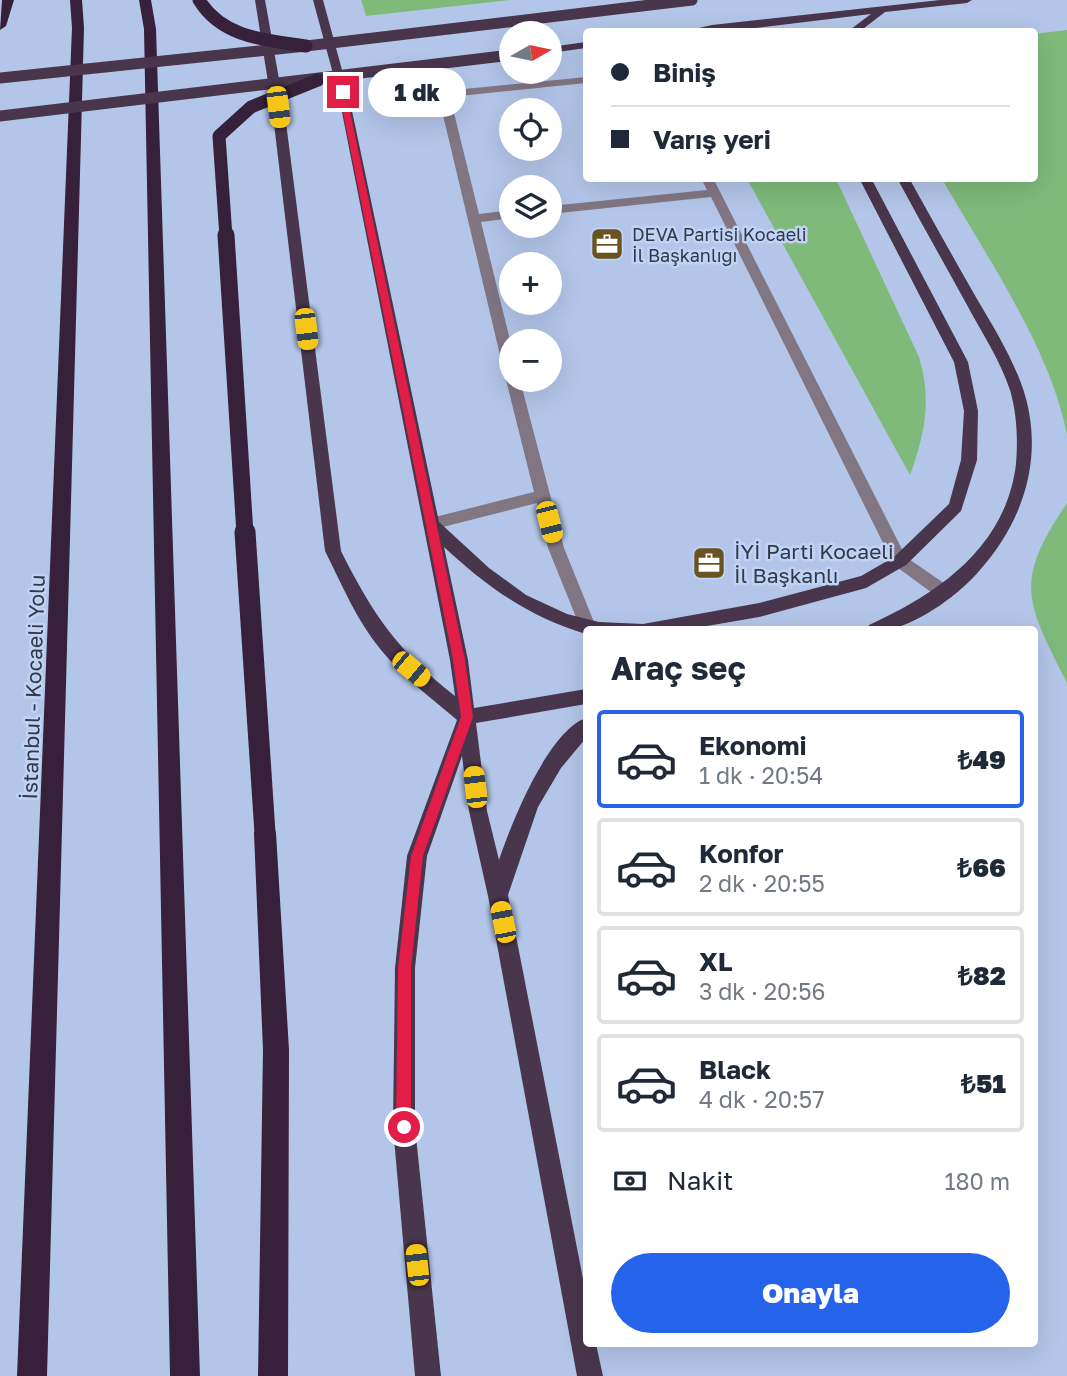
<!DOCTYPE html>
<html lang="tr">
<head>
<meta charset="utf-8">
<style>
  :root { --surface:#fff; --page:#f6f6f7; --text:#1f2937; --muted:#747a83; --line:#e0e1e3; --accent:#2563eb }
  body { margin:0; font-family:"Golos Text",sans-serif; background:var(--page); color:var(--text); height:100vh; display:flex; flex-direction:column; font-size:26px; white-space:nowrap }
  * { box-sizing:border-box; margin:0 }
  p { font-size:23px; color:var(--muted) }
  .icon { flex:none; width:38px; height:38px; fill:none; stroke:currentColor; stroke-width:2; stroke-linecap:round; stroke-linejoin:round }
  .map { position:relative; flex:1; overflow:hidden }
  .details { position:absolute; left:583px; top:626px; width:455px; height:721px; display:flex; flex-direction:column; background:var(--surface); border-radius:7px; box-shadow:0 7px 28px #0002 }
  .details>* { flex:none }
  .hud { position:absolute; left:583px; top:28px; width:455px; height:154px; border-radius:7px; box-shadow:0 7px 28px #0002; display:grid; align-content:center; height:154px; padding:0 28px; background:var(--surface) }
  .needle { width:46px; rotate:81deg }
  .buttons { position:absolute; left:499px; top:21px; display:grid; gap:14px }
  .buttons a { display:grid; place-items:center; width:63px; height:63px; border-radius:50%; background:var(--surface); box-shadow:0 7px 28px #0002; font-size:35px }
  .end { position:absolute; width:32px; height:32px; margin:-16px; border:9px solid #e11d48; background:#fff; box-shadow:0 0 0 4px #fff }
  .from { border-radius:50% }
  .bubble { position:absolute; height:49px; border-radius:24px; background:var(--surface); box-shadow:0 7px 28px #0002; font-size:23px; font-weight:800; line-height:49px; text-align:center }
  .car { position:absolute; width:21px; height:42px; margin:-21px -10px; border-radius:9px; box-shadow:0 0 5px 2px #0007; background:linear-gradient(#f5c518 24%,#345 0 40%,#f5c518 0 76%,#345 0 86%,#f5c518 0) }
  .hud b { display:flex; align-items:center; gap:24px; height:66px; font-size:26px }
  .hud b+b { border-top:2px solid var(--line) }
  .hud i { width:18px; height:18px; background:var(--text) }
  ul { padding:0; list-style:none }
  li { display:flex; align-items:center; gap:21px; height:98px; margin:0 14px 10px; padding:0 14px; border:4px solid var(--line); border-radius:7px }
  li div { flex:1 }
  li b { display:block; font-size:26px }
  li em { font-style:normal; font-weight:800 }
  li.selected { border-color:var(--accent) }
  li>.icon { width:63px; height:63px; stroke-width:1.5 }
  h2 { padding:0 28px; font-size:32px; line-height:84px }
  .pay { display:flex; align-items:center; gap:18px; height:77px; padding:0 28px; font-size:26px }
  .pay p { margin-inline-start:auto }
  .primary-button { display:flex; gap:14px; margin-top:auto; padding:14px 28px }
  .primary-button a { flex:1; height:80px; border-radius:42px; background:var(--accent); color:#fff; font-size:28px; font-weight:800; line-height:80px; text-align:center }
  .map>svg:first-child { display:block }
  .green { fill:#7fba7b }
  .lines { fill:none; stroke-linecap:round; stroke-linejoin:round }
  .minor { fill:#827683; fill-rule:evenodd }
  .major { fill:#4a364c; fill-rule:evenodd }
  .highway { fill:#372039; fill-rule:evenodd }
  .major-bridge { stroke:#4a364c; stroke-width:11 }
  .highway-bridge-far2 { stroke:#372039; stroke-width:13 }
  .highway-bridge-far1 { stroke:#372039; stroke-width:17 }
  .highway-bridge { stroke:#372039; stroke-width:21 }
  .route { fill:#e11d48 }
  .labels { text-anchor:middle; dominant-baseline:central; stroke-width:5; stroke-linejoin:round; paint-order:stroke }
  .far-poi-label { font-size:18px; fill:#313846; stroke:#c0d3f6; text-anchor:start }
  .poi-label { font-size:21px; fill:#313846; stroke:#c0d3f6; text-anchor:start }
  .street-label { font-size:21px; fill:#313846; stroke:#c0d3f6 }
</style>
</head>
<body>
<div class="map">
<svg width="1067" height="1376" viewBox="0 0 1067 1376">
  <rect width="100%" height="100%" fill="#b3c6e9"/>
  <g class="green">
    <path d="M361,0h150l-145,16z"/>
    <path d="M1067,30v405c-16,-86 -81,-179 -125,-256l92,-1v-144z"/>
    <path d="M747,179h89l83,178c13,43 6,76 -9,118z"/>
    <path d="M1067,503v180c-41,-82 -54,-100 0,-180z"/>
  </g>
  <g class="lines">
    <g class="minor">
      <path d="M586,77v6l-136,14 29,117 32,-4v8l-30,4 30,122v36h9l44,168 32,79 -1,3h-9v3l-6,-6 -32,-79 -11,-45 -106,27 -8,-6 8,-6 103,-26 -28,-112 3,-4 -5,-4 -66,-278 6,-3z"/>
      <path d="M701,178h12l193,379 45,31 2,5 -2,5h-12l-45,-33 -183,-368 -161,17v-8l157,-16z"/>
    </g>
    <g class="major">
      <path d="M255,0h10l19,107 57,444c32,64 57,100 114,145l-5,-36 -112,-568 -25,-92h10l25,92 91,430 50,46 37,27 41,19 32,8 44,2 116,-21 102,-27 33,-19 55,-53 12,-44 3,-49 -10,-49 -95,-184h12l97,184 10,49 -1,49 -16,51 -55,54 -40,23 -107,29 -75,13h-98v4c-57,-17 -99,-47 -142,-87l24,113 6,48 112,-19v15l-110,19 11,88 12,49c12,-36 49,-129 87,-142v20l-25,30 -23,39 -30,88 78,399v50h10l7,32h-26l-89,-480 -19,-85 -7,-55 -35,100 -12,112v159l26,249h-26l-22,-249 2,-159 12,-112 50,-136c-26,-22 -54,-43 -76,-70 -24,-29 -39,-65 -56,-99l-53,-444z"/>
      <path d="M940,0h32l-5,3 -82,9 -26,20h-12l24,-18 -148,18h-42l31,-7z"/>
      <path d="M586,42v6l-36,5v-6z"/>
      <path d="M897,178h12c23,41 45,81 68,121 16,27 33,55 44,84 25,68 5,135 -41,187 -20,24 -57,50 -87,59 -8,3 -18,1 -26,1l2,-5c70,-32 137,-78 147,-161 2,-24 1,-50 -6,-74 -10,-30 -28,-57 -43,-85 -23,-42 -47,-84 -70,-127z"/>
    </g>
    <g class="highway">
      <path d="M2,0h12l-8,26 -6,4z"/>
      <path d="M70,0h12l2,28 -37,1348h-30l55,-1348z"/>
      <path d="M139,0h12l5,29 44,1347h-30l-26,-1347z"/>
      <path d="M265,822l8,3 3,8 13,217 -1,326h-30l5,-326 -9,-217 3,-8z"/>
    </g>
    <g class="major-bridge">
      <path d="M0,78l306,-32 386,-46"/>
      <path d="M0,116l511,-61"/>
    </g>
    <g class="highway-bridge-far2">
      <path d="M199,0c23,38 67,40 107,46"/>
      <path d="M226,237l-7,-101 32,-29 67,-27"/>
    </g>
    <path class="highway-bridge-far1" d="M226,235l19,299"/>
    <path class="highway-bridge" d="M245,532l20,301"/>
  </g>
  <path class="route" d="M343,90l3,2 119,568 8,57 -50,139 -12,112v159l-7,7 -8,-7 2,-159 13,-112 50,-139 -8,-57 -114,-568z"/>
  <defs>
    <symbol id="office-square" viewBox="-11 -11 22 22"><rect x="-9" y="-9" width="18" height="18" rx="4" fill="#6a5323" stroke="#c0d3f6"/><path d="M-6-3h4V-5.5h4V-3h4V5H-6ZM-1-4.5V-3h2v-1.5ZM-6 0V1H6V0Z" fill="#fff"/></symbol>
  </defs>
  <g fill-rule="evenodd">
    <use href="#office-square" x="588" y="225" width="38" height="38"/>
    <use href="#office-square" x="690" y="544" width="38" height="38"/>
  </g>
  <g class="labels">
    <g class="far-poi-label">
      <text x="632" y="234">DEVA Partisi Kocaeli<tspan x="632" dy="21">İl Başkanlığı</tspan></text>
    </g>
    <g class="poi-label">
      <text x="734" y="551">İYİ Parti Kocaeli<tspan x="734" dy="24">İl Başkanlı</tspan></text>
    </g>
    <g class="street-label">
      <text transform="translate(33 687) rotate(-88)">İstanbul - Kocaeli Yolu</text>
    </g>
  </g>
</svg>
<div class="buttons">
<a><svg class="needle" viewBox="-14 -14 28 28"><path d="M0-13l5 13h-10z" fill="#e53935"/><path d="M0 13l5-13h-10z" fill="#747a83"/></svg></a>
<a><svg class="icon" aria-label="locate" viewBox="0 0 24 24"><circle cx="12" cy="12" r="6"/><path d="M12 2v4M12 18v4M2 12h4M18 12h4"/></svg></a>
<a><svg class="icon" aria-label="layers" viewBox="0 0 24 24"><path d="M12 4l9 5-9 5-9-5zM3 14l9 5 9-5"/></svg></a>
<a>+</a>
<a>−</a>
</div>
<i class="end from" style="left:404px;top:1127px"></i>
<i class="end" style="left:343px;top:92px"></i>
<div class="bubble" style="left:368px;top:68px;width:98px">1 dk</div>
<i class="car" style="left:278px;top:107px;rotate:173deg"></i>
<i class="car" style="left:306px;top:329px;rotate:173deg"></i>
<i class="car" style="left:549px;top:522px;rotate:166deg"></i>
<i class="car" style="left:411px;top:669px;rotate:130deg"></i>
<i class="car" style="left:475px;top:787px;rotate:353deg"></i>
<i class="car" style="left:503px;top:922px;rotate:349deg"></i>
<i class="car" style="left:417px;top:1265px;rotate:354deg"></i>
<div class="hud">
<b><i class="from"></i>Biniş</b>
<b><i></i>Varış yeri</b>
</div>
<section class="details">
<h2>Araç seç</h2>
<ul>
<li class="selected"><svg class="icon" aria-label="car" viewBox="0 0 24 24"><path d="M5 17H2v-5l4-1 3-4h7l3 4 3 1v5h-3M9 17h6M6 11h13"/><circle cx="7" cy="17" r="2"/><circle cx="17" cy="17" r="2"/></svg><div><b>Ekonomi</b><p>1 dk · 20:54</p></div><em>₺49</em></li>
<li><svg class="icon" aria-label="car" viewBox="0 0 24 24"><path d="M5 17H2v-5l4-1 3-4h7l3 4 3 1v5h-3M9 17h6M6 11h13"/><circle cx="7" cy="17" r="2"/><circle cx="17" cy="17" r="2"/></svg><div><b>Konfor</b><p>2 dk · 20:55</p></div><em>₺66</em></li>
<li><svg class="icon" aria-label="car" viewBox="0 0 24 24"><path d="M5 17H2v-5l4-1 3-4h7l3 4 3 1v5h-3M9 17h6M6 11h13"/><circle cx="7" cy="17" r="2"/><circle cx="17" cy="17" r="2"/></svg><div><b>XL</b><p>3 dk · 20:56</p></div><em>₺82</em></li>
<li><svg class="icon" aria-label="car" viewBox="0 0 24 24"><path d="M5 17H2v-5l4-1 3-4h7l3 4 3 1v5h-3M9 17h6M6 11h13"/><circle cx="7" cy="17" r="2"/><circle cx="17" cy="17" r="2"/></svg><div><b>Black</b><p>4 dk · 20:57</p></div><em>₺51</em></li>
</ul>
<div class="pay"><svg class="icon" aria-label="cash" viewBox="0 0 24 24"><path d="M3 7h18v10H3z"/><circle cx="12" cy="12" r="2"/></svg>Nakit<p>180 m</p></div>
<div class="primary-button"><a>Onayla</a></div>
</section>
</div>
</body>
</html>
